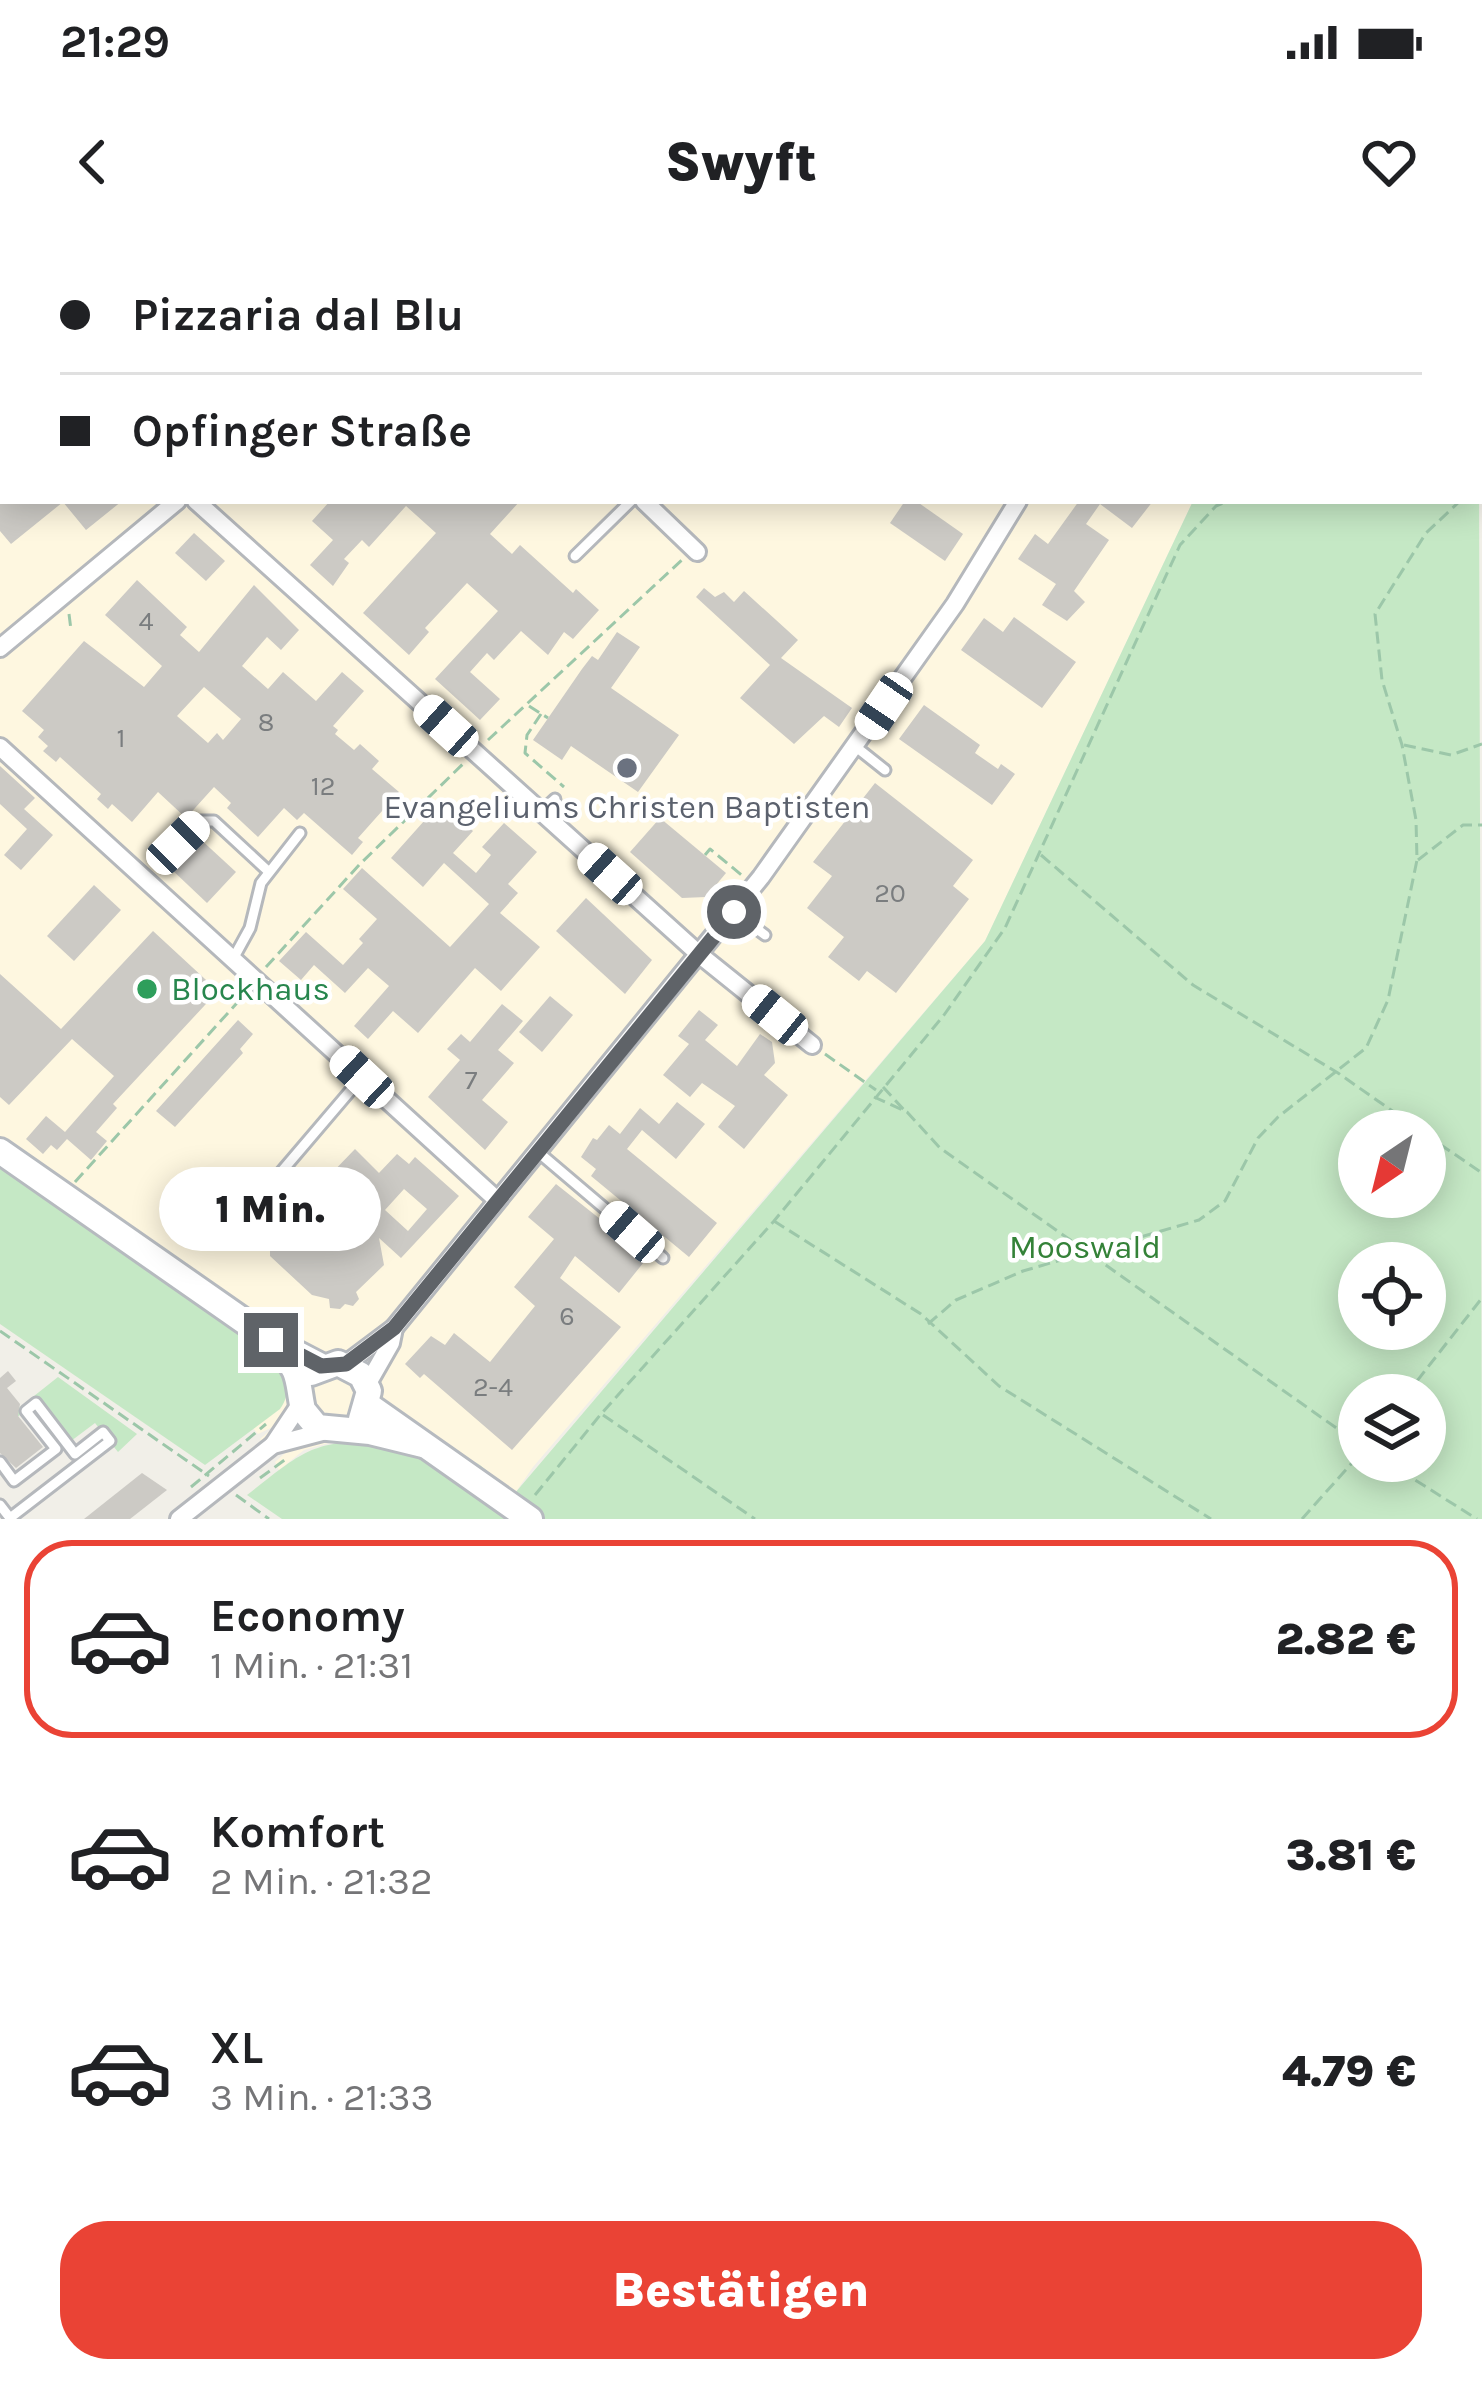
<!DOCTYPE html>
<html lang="de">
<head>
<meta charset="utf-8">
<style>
  :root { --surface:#fff; --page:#f2f2f2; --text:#202124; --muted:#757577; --line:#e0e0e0; --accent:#ea4335 }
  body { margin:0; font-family:Karla,sans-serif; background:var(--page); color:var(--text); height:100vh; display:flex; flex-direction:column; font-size:45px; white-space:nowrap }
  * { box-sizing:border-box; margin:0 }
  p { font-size:39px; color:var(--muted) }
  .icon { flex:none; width:66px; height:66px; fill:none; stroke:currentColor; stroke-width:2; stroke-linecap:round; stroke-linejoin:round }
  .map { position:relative; height:1279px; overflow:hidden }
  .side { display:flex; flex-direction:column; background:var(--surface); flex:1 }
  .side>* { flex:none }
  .top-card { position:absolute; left:0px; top:0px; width:1482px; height:264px; box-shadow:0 6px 30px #0003; display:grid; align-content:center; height:264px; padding:0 60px; background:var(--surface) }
  .needle { width:78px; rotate:215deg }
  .tools { position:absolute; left:1338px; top:870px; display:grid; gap:24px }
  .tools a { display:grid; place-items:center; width:108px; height:108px; border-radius:50%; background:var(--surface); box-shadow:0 6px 30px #0003; font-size:60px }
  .end { position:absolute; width:54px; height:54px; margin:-27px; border:15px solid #5f6368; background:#fff; box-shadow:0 0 0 6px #fff }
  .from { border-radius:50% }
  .bubble { position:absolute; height:84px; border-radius:42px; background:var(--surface); box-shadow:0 6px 30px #0003; font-size:39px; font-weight:800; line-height:84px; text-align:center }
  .car { position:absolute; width:36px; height:72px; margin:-36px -18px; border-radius:15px; box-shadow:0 0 9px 3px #0007; background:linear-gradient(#fff 24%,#345 0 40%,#fff 0 76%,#345 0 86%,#fff 0) }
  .top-card b { display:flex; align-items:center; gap:42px; height:114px; font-size:45px }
  .top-card b+b { border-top:3px solid var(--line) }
  .top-card i { width:30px; height:30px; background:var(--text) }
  ul { padding:21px 0 0; list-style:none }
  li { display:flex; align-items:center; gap:36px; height:198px; margin:0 24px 18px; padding:0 36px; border:6px solid transparent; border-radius:48px }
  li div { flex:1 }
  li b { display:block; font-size:45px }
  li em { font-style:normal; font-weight:800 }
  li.active { border-color:var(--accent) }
  li>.icon { width:108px; height:108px; stroke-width:1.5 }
  .cta { display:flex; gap:24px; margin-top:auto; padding:24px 60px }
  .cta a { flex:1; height:138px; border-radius:48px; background:var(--accent); color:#fff; font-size:48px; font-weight:800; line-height:138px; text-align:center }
  .status { display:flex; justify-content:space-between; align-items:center; height:84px; padding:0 60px; background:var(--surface); direction:ltr }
  .status svg { height:33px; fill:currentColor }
  header { display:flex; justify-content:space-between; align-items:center; height:156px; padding:0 60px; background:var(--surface); font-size:54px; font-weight:800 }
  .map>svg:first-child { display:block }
  .commercial { fill:#fef7e0 }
  .green { fill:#c5e8c5; fill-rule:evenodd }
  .building { fill:#cccac5; fill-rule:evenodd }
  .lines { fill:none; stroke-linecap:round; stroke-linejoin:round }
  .service-casing { stroke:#b5b8bc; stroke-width:15 }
  .minor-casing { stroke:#b5b8bc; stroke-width:22 }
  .secondary-casing { stroke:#b6babf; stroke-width:30 }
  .path { stroke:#9cc7a9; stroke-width:3; stroke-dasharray:12 6; stroke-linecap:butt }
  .service { stroke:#fff; stroke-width:9 }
  .minor { stroke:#fff; stroke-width:16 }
  .secondary { stroke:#fff; stroke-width:24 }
  .route { stroke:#5f6368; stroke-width:15 }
  .worship-dot { fill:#6b7280; stroke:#fff; stroke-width:4.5 }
  .leisure-dot { fill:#2e9e5b; stroke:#fff; stroke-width:4.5 }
  .labels { text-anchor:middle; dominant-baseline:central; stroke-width:9; stroke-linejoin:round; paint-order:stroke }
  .number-label { font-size:27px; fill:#7a7d7f }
  .worship-label { font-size:33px; fill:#5b616d; stroke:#fff }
  .leisure-label { font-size:33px; fill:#27864d; stroke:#fff; text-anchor:start }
  .park-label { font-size:33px; fill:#348238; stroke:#fff }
</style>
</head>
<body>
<div class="status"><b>21:29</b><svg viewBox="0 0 49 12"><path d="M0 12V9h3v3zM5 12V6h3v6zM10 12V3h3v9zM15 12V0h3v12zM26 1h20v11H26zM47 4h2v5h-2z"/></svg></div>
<header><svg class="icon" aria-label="back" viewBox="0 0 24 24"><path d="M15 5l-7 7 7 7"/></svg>Swyft<svg class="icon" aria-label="heart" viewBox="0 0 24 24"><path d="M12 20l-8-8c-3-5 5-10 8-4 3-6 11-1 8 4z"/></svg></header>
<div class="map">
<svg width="1482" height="1279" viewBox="0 0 1482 1279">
  <rect width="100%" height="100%" fill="#f1efe8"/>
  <path class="commercial" d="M0,0h1482v230l-3,-227h-1476v258h1190l-208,440 -452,526 -29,42 -156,-66h-20l-24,7 -25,20 -4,-8 17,-15 -19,11 -13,-19 15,-13 -17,8 -6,-7 28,-18 -280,-245z"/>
  <g class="green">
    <path d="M1479,230l3,1049h-1200l-35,-24c60,-47 65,-55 145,-54l115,52 -31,-31 39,31 470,-552 208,-440h286zM1359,891h66v66h-66zM1359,1023h66v66h-66zM1359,1155h66v66h-66z"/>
    <path d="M0,924l280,193c11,15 11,36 0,52l-75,56 -205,-141z"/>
    <path d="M58,1137l79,57 -19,18 -23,-29 -28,21 -32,-41 -35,28v-8z"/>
  </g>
  <g class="building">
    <path d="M0,261h122l-36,29 -23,-28 -52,42 -11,-13z"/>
    <path d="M330,261h190l-30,33 22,20 8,-9 53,48 3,-4 23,21 -26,29 -9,-7 -16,23 -27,-24 -27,29 -7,-7 -17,19 30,27 -20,21 -45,-41 63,-68 -31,-28 -42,45 4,4 -20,23 -46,-42 73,-80 -30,-27 -37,41 -7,-7 -18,19 5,4 -16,23 -23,-21 23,-25 -21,-19z"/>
    <path d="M905,261h11l47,33 -18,27 -55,-38z"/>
    <path d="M1079,261h74l-21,27 -32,-24 -14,20 23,16 -35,51 11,11 -18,19 -25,-16 14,-21 -38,-25 17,-25 13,10z"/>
    <path d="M194,293l31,28 -19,20 -31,-28z"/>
    <path d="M137,340l50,47 -7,8 19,17 55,-67 45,45 -18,20 -14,-13 -25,29 26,23 15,-17 33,29 26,-29 22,19 -31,35 5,4 -3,4 19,16 6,-6 19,17 -7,8 27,23 -41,46 5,4 -11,13 -48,-42 -7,7 -13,-12 -26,29 -31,-29 4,-5 -17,-16 -28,31 -28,-26 -26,30 -20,-18 -4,5 -11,-10 4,-5 -41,-37 -4,5 -13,-11 5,-5 -10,-9 6,-7 -22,-19 62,-70 60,46 18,-21 -57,-51zM204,447l37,32 -18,21 -6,-7 -9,10 -31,-27z"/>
    <path d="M704,348l11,9 9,-5 10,10 10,-11 54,49 -17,18 71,50 -13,19 -15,-11 -30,28 -54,-46 30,-33 -74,-68z"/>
    <path d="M1014,377l62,45 -34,46 -81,-58 23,-32 19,14z"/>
    <path d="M617,392l23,15 -29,41 68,47 -41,57 -67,-46 -9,14 -29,-20 49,-71 10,-13 6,4z"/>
    <path d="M924,465l56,40 -5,8 23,16 3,-5 14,10 -23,31 -93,-66z"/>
    <path d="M0,526l35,32 -11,11 29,26 -32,35 -17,-15 23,-26 -27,-25z"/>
    <path d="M875,543l98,77 -20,26 16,13 -73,94 -29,-22 -8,10 -31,-24 16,-20 -37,-29 25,-32 -19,-14z"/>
    <path d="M441,562l32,29 -20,22 23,20 15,-18 -9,-8 22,-24 33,29 -29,32 10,9 -18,20 40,34 -39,44 -26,-23 -57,65 -25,-22 -25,28 -14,-13 35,-40 -21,-18 -23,25 -31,-28 -13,15 -22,-19 27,-29 37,33 20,-22 -4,-4 18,-20 -34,-30 19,-21 88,79 39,-43 -45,-41 -21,24 -32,-29z"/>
    <path d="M660,578l66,55 -20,24 -24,1 -52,-46z"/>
    <path d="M198,597l38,35 -29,31 -38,-36z"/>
    <path d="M94,645l27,25 -47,51 -27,-25z"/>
    <path d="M586,658l66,62 -27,34 -69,-63z"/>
    <path d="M153,691l65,60 -105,113 4,4 -21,24 11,9 -16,19 -24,-21 -10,11 -6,-5 -8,9 -17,-15 20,-23 19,16 49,-56 -42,-37 -63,66 -9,-8v-123l61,55z"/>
    <path d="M550,756l23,19 -31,37 -23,-20z"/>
    <path d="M502,764l21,17 -25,29 16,13 -32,37 26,22 -23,28 -57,-53 32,-37 -13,-11 14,-15 9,8z"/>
    <path d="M699,770l19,15 -13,15 32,26 23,-32 12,8 3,21 -11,12 24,20 -44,54 -26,-22 17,-21 -33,-23 -12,14 -27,-22 26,-31 -11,-8z"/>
    <path d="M238,780l15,14 -13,15 3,4 -68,74 -19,-16z"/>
    <path d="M677,862l28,22 -29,35 -34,-29 -15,19 90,74 -28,34 -98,-81 5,-7 -15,-12 12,-19 4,2 12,-15 11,9 20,-26 19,16z"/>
    <path d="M355,909l24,24 18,-19 12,10 6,-7 44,39 -58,62 -22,-20 5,27 -28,27 3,7 -6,7 -8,-2 -5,5 -10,-1 -1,-9 -17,-4 -42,-39v-11l43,-48 36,34 16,-18 -37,-36zM404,949l23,20 -19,22 -23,-21z"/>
    <path d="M556,944l92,73 -29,36 -44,-37 -15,22 61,49 -109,123 -88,-76 -4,4 -15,-14 26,-28 14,9 9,-12 36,29 45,-56 -21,-19 40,-48 -26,-22z"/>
    <path d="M8,1131l8,10 -9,7 13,16 -2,12 25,31 -27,21 -16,-15v-75z"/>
    <path d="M142,1233l25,17 -37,29h-46z"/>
  </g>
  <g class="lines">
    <defs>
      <g id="service">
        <path d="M326,0l2,3"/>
        <path d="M373,0l3,3"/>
        <path d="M1249,0l4,3"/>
        <path d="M429,3l4,-3"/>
        <path d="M1463,3l5,-3"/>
        <path d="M575,316l56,-55"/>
        <path d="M856,507l29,23"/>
        <path d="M540,573l15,-14"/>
        <path d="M177,603l23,-22h14l54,50"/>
        <path d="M734,672l31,23"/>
        <path d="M233,719l17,-31 11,-45 39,-50"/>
        <path d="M537,911l126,107"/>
        <path d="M242,978l120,-141"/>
        <path d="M0,1222l14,19 42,-32 -30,-38 10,-8 39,51 28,-22 7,9 -100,77 -10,-13"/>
      </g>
      <g id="minor">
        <path d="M170,0l2,3"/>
        <path d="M496,3l4,-3"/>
        <path d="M1187,3l2,-3"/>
        <path d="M196,261l504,454 112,90"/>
        <path d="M644,261l53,51"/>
        <path d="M0,408l177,-147"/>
        <path d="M0,507l497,453"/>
        <path d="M346,1124l48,-36 367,-451 194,-273 63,-103"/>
        <path d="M367,1145l24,-42 3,-15"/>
        <path d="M273,1205l28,-42"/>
        <path d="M179,1279l94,-74 53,-14"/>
      </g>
      <g id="secondary">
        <path d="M0,911l271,189 50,26"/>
        <path d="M276,1106c26,28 20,30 27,64l14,17 53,5 53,13"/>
        <path d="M311,1133l27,-10 23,12 8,16 -8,28"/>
        <path d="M368,1165l162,114"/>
      </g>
    </defs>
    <use href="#service" class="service-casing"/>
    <use href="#minor" class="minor-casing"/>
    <use href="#secondary" class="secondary-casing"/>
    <g class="path">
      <path d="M1479,250h3"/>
      <path d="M69,374l2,16"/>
      <path d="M529,466l19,12"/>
      <path d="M541,474l-14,21 -2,18 39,34"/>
      <path d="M488,500l196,-182"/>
      <path d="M1404,505l47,10 31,-11"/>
      <path d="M705,615l5,-6 34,28"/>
      <path d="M1041,615l152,130 145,88 83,58"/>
      <path d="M1418,620l45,-35h19"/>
      <path d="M266,727l94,-103 104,-101"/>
      <path d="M825,814l51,36"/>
      <path d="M883,847l22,24"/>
      <path d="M874,857l33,15 33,36 419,296"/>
      <path d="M1425,894l57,39"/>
      <path d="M75,942l171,-189"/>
      <path d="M774,981l147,93 78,72 212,133"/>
      <path d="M928,1084l28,-24 67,-29 176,-51 26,-19 33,-63 20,-21 88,-69 22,-48 29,-140 -1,-40 -14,-75 -20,-65 -7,-66 51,-81 34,-32"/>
      <path d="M0,1091l209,145"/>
      <path d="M1406,1155l76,-97"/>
      <path d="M603,1175l152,104"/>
      <path d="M1385,1221l92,58"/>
      <path d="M260,1238l26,-19"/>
      <path d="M191,1247l75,-63"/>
      <path d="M236,1255l33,24"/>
      <path d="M535,1255l66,-81 173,-193 170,-206 61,-87 175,-383 36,-39 12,-5"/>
      <path d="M1302,1279l57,-64"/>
    </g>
    <use href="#service" class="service"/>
    <use href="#minor" class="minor"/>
    <use href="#secondary" class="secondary"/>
  </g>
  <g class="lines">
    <path class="route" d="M271,1100l50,26 25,-2 48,-36 340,-416"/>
  </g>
  <circle class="worship-dot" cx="627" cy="528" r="12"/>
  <circle class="leisure-dot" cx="147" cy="749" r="12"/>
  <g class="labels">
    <g class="number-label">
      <text x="146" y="381">4</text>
      <text x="266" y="482">8</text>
      <text x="121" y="498">1</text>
      <text x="323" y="546">12</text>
      <text x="890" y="653">20</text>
      <text x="471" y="840">7</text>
      <text x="567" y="1076">6</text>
      <text x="493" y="1147">2-4</text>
    </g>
    <g class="worship-label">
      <text x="627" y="567">Evangeliums Christen Baptisten</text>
    </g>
    <g class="leisure-label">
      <text x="171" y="749">Blockhaus</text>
    </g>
    <g class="park-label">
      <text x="1085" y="1007">Mooswald</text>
    </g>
  </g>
</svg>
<div class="tools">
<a><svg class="needle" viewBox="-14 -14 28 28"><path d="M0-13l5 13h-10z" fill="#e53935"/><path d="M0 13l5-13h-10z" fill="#757577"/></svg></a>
<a><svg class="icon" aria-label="locate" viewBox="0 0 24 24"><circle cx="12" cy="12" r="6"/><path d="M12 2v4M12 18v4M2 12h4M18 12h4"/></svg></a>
<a><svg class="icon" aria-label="layers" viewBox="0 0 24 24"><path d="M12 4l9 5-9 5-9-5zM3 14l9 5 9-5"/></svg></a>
</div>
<i class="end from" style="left:734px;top:672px"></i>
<i class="end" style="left:271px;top:1100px"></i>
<div class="bubble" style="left:159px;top:927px;width:222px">1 Min.</div>
<i class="car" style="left:884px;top:466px;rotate:214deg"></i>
<i class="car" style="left:446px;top:486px;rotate:312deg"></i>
<i class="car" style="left:178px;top:603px;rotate:45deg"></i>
<i class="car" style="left:610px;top:634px;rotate:312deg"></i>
<i class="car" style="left:775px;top:775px;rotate:309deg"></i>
<i class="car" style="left:362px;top:837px;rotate:313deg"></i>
<i class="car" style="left:632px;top:992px;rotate:311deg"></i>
<div class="top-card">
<b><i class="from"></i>Pizzaria dal Blu</b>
<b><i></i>Opfinger Straße</b>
</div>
</div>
<section class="side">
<ul>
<li class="active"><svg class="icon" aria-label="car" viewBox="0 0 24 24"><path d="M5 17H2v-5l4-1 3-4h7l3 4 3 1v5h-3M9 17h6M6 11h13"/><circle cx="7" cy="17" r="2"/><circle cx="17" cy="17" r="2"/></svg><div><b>Economy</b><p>1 Min. · 21:31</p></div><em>2.82 €</em></li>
<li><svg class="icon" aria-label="car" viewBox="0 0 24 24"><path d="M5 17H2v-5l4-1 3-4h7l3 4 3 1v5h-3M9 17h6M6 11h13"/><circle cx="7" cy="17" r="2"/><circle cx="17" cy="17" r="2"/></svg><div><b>Komfort</b><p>2 Min. · 21:32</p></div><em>3.81 €</em></li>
<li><svg class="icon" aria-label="car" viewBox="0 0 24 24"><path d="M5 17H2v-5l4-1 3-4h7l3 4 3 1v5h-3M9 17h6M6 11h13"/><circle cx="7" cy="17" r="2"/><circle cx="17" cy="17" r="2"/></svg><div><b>XL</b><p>3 Min. · 21:33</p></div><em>4.79 €</em></li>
</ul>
<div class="cta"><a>Bestätigen</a></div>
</section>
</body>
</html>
